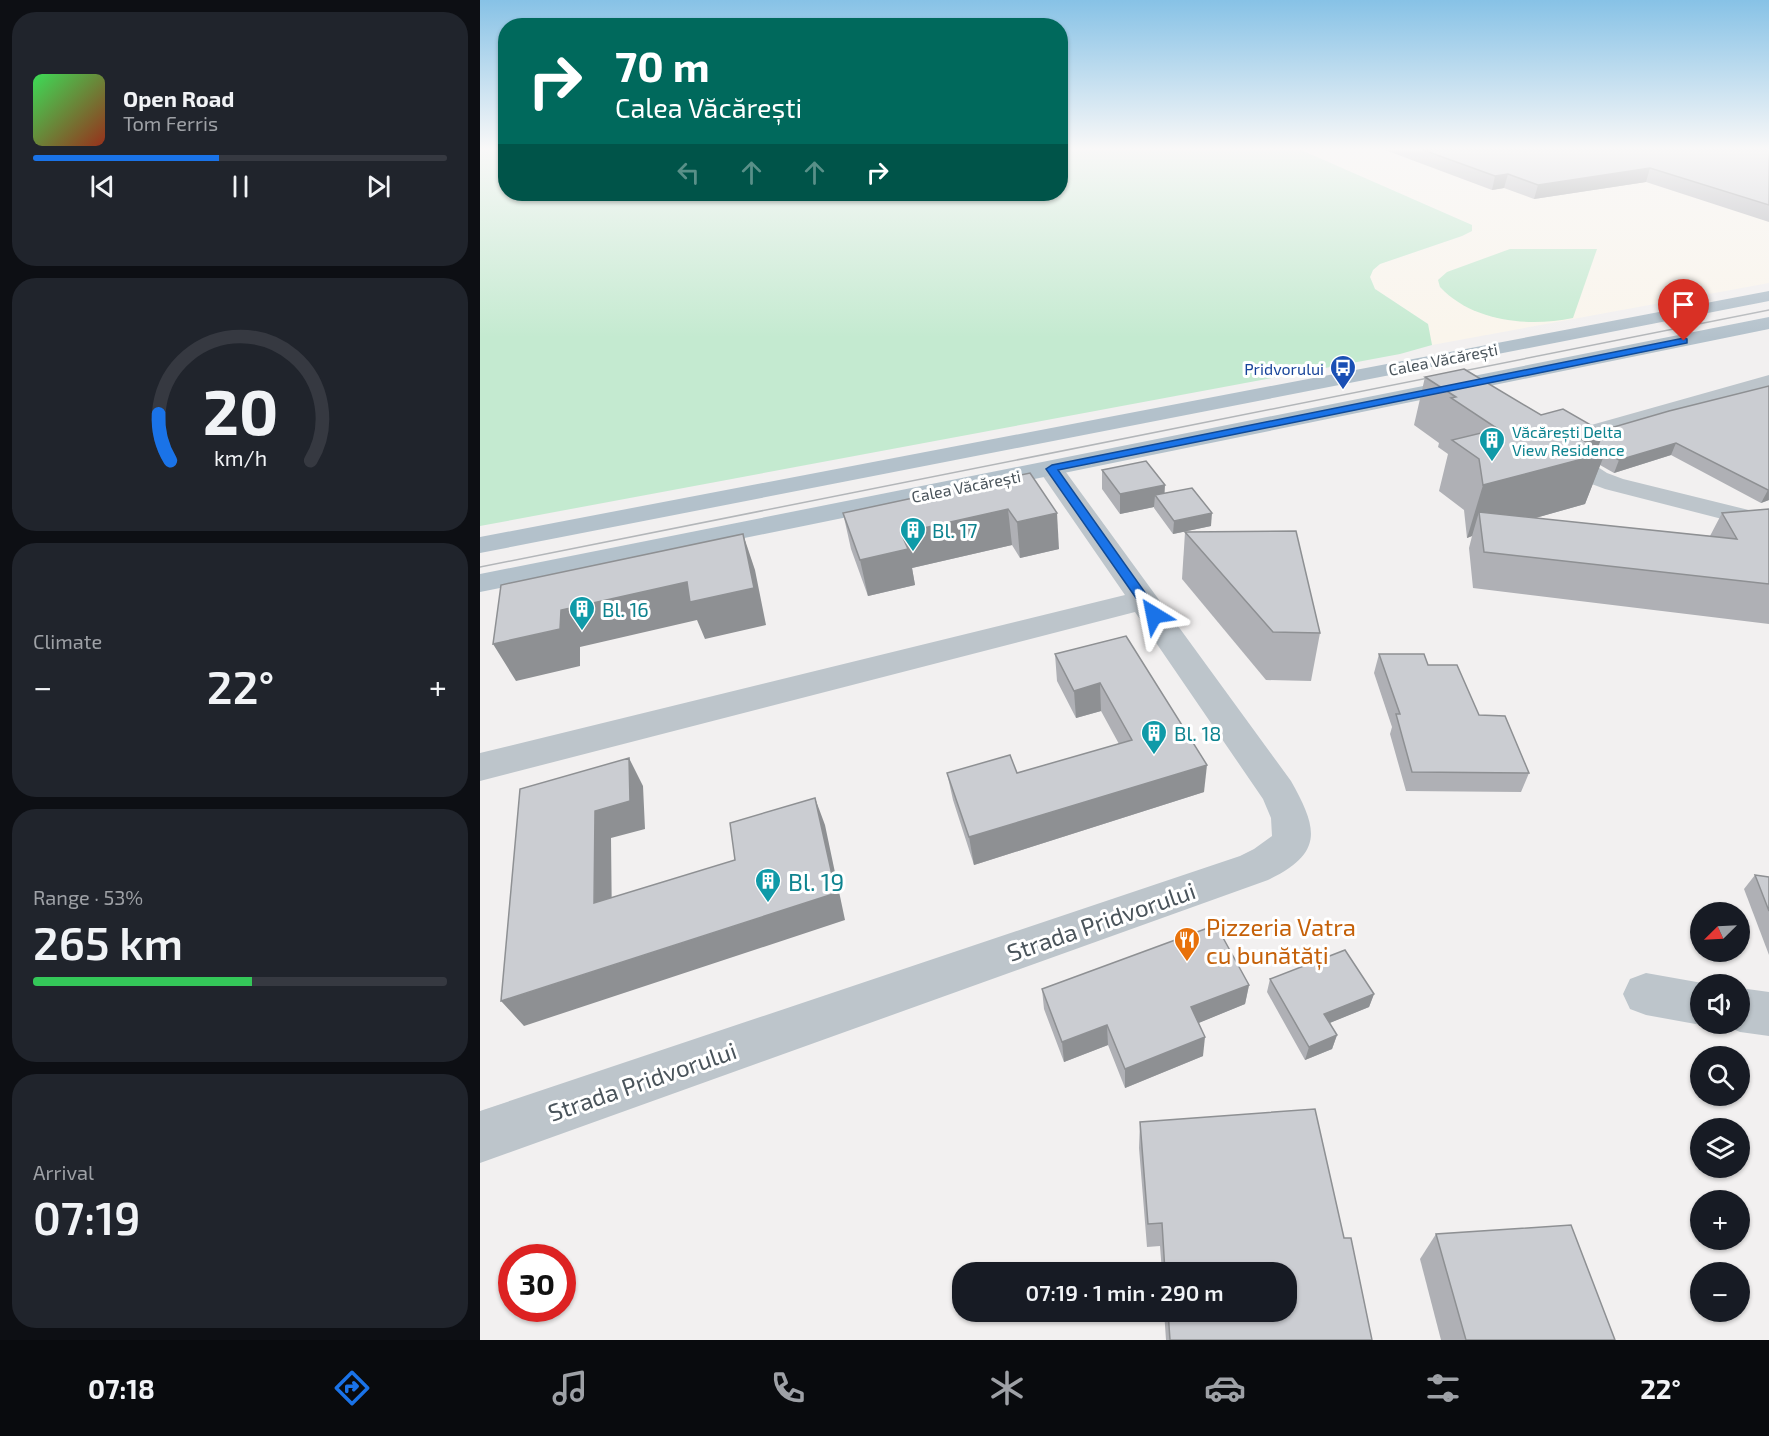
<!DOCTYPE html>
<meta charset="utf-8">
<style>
:root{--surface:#171b24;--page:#20242c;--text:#f1f3f6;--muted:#9ea1a6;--line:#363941;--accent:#1a73e8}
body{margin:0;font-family:"Exo 2",sans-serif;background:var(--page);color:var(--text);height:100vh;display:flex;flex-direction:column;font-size:22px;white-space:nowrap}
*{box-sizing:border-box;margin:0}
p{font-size:20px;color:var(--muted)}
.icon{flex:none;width:33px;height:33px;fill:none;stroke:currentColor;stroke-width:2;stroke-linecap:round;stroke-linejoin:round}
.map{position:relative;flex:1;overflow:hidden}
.drawer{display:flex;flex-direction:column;gap:12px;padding:12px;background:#0d0f14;width:480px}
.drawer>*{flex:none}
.banner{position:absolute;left:18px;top:18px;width:570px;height:183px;border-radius:24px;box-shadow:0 2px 4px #0004;background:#00695c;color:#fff;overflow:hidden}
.needle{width:39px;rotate:246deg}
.tools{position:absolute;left:1210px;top:902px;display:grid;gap:12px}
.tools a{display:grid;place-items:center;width:60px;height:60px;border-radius:50%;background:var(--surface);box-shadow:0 2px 4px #0004;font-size:30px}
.speed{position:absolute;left:18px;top:1244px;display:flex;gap:12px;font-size:30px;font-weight:700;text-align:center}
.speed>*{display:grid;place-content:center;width:78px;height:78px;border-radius:50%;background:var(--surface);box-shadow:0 2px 4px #0004;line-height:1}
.speed .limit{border:9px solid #d22;background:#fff;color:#111}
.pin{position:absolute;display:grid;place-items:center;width:51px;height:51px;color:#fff;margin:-62px -26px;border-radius:50% 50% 50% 0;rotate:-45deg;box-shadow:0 0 6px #0007}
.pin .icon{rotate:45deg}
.me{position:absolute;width:66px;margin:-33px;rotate:325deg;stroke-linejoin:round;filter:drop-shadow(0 0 4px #0008)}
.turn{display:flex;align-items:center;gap:21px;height:126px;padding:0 18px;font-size:27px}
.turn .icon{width:78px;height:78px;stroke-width:2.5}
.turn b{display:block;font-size:42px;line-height:51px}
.lanes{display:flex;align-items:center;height:57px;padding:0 18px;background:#0003;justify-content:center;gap:30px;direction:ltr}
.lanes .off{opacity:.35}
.big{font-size:45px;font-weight:600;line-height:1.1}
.drawer .widget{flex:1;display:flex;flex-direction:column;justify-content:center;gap:9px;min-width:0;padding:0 21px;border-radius:24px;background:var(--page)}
.drawer .dial{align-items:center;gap:0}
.dial svg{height:156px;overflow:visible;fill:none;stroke:var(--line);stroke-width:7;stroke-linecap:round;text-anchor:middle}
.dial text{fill:var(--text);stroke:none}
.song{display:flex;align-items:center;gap:18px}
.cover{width:72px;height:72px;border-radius:9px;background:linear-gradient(135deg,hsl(130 70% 55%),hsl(10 70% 35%))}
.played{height:6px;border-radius:3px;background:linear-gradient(90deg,var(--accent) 45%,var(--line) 45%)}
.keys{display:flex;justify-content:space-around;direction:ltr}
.heat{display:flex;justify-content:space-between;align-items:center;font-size:33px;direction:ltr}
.charge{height:9px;border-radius:4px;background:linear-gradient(90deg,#34c759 53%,var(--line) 0)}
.trip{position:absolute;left:472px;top:1262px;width:345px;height:60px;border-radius:24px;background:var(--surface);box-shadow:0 2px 4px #0004;font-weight:600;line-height:60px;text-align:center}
.menu{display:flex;height:96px;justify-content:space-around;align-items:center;background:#090b0e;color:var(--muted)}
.menu .icon{width:42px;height:42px}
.menu .selected{color:var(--accent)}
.menu b{font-size:27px;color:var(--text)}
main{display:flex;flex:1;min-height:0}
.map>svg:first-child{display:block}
.commercial{fill:#faf5ec}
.green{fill:#c4ead0}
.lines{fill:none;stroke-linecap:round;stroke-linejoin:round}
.minor{fill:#bdc5cb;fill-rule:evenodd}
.primary{fill:#b3c1cb;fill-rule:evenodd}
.tram{stroke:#b3b6b9;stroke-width:1.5}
.wall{fill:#afb0b5}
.shaded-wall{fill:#8e9093}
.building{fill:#cbcdd2;stroke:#8e9093;stroke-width:1.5}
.route{fill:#1a73e8;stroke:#114b97;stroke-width:1.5}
.labels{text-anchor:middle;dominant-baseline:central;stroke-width:6;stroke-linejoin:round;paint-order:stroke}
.far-street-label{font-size:16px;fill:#4a545b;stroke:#fff}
.far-transit-label{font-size:16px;fill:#164399;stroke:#fff;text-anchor:end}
.far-culture-label{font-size:16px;fill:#0d838f;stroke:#fff;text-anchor:start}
.culture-label{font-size:20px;fill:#0d838f;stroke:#fff;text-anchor:start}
.near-culture-label{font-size:24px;fill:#0d838f;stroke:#fff;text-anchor:start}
.near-street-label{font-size:24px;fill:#4a545b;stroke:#fff}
.near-food-label{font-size:24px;fill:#c56008;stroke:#fff;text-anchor:start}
</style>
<main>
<section class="drawer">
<div class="widget">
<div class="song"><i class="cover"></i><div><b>Open Road</b><p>Tom Ferris</p></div></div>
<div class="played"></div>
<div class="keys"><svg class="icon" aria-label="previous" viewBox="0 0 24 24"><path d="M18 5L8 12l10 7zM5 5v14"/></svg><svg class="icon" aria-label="pause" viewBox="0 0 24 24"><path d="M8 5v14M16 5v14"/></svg><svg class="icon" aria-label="next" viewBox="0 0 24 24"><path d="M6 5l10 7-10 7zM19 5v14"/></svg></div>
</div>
<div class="widget dial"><svg viewBox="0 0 100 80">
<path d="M14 69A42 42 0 1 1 86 69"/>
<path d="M14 69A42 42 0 0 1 8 45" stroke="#1a73e8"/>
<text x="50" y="56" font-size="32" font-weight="700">20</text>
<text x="50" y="72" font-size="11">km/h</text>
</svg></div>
<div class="widget"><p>Climate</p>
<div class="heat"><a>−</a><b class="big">22°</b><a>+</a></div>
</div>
<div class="widget"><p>Range · 53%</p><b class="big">265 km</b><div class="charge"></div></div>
<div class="widget"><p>Arrival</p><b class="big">07:19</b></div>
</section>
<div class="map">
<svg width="1289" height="1340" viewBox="0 0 1289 1340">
<rect width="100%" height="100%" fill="#f2f0f0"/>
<path class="commercial" d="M821 150H1289V283L952 345 948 324 895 289 890 277 893 270 900 264 982 236 992 231V225Z"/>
<g class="green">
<path d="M0 150H25L26 194H580L581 150H821L992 225V231L982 236 900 264 893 270 890 277 895 289 948 324 952 345 920 354 0 526Z"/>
<path d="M1030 249H1117L1093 318C1048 327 993 322 960 287L958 280 967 272Z"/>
</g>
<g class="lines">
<g class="minor">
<path d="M1289 375V388L1087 447 1127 473 1143 479 1289 515V531L1125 489 1109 483 1058 450 1055 445 1058 440Z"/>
<path d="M571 461 580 464 811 781C838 829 844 853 788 880L0 1163V1111L760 856 774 849 792 836 791 818 783 799 655 612 0 781V753L645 595 558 469 562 464Z"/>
<path d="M1166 973 1228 984H1221V1023H1225L1221 1025 1166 1015 1150 1009 1143 994 1150 979Z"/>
<path d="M1260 988 1289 992V1036L1260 1032 1244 1025 1242 1023H1260Z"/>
</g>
<g class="primary">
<path d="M1289 291V301L0 553V537Z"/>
<path d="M1289 317V329L0 592V574Z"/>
</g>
<path class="tram" d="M0 567 1289 310"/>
</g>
<g class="wall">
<path d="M905 150H1289V222L1166 182 1054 199 1024 188 1012 190Z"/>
<path d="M945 377 1061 415 1120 431 1289 386V500L1281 503 1191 455 1134 473 1120 465 1105 504 1055 518 1230 536 1242 513 1289 509V624L993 588 989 548 992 536 987 538 984 510 959 491 968 454 958 447 959 443 934 425Z"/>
<path d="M622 470 685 493 731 526 693 534 674 508V507L640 514 622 489Z"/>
<path d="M550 473 579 549 540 558 532 545 432 568 435 585 388 596 371 549 363 513Z"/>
<path d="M705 532 840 633 831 681 786 680 702 579Z"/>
<path d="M646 636 724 792 494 865 473 800 467 773H537L639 744 621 711 596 718 577 681 575 654Z"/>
<path d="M899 654 948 665 999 715 1049 773 1041 792 926 791 910 734 912 727 894 673Z"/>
<path d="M1275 875 1289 877V955L1264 889Z"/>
<path d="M790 979 894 994 889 1007 849 1023 857 1035 852 1049 825 1060 787 992Z"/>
<path d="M769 985 765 1004 718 1023 723 1056 645 1088 628 1045 584 1062 564 1009 562 989Z"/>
<path d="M660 1122 864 1238 892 1340H686L684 1311H807V1272H682L680 1246 667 1247 659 1148Z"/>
<path d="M956 1234 1135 1340H961L940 1259Z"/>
</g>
<g class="shaded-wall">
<path d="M1170 168 1166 182 1054 199 1058 185Z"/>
<path d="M1028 174 1024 188 1012 190 1015 176Z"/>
<path d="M1123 432 1125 453 1105 504 1002 533 999 512 992 536 987 538 1003 485 1101 439Z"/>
<path d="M1196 443 1191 455 1134 473 1139 460Z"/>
<path d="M685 485 684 504 675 495 674 507 640 514V494Z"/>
<path d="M1288 490H1289V500L1281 503Z"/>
<path d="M528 509 532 545 432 568 435 585 388 596 380 560 421 533Z"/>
<path d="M577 513 579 549 540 558 537 522Z"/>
<path d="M732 513 731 526 693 534 694 521Z"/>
<path d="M263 534 275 570 286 625 225 639 217 620 100 647V666L36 681 13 644 81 610Z"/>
<path d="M620 683 621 711 596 718 594 691Z"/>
<path d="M149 758 163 786 165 829 131 838 132 930 114 903 115 811Z"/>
<path d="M727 765 724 792 494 865 489 837Z"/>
<path d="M335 798 345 825 365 920 44 1026 21 1001 356 893Z"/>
<path d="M769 985 765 1004 709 1027 711 1007Z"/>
<path d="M894 994 889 1007 840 1027 844 1014Z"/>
<path d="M627 1025 628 1045 584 1062 582 1042Z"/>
<path d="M857 1035 852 1049 825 1060 829 1047Z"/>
<path d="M725 1037 723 1056 645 1088V1069Z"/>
</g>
<g class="building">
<path d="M943 150H1289V205L1170 168 1058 185 1028 174 1015 176Z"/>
<path d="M984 369 1061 415 1083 409 1123 432 1101 439 1125 453 1003 485 999 459 972 440 1018 429 971 398 976 397 945 377Z"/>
<path d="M1289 386V490H1288L1196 443 1139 460 1117 448 1123 432 1120 431 1189 411Z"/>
<path d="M666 461 685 485 640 494 622 470Z"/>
<path d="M550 473 577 513 537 522 528 509 421 533 428 549 380 560 363 513Z"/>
<path d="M712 488 732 513 694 521 675 495Z"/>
<path d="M1289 509V584L1004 552 999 512 1257 539 1242 513Z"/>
<path d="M816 531 840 633 793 632 705 532Z"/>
<path d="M263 534 274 588 210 602 207 582 81 610 80 629 13 644 21 585Z"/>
<path d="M646 636 727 765 489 837 467 773 530 755 537 773 652 740 620 683 594 691 575 654Z"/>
<path d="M899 654H944L948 665H977L999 715 1025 716 1049 773 932 772 916 714H920Z"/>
<path d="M149 758 150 801 115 811 114 903 255 860 250 823 335 798 356 893 21 1001 40 789Z"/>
<path d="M1275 875 1289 877V911Z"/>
<path d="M736 925 769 985 711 1007 725 1037 645 1069 627 1025 582 1042 562 989Z"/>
<path d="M865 950 894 994 844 1014 857 1035 829 1047 790 979Z"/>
<path d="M835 1109 864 1238H871L892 1340H690L688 1311H807V1272H685L682 1223 668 1224 660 1122Z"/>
<path d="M1091 1225 1135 1340H986L956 1234Z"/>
</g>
<linearGradient id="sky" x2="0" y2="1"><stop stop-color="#87c2e6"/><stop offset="0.44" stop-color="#f9f8f8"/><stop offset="1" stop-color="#f9f8f8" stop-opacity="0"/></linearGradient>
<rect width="1289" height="338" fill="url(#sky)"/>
<path class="route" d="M1204 338 1207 339V343L578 470 681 615 674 619 670 618 566 469 572 465Z"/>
<defs>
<symbol id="bus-pin" viewBox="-11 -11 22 30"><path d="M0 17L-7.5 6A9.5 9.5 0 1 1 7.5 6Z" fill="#1a4fb4" stroke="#fff"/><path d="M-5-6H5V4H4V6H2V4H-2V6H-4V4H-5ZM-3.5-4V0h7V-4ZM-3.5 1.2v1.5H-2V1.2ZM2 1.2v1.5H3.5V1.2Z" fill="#fff"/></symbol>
<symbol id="building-pin" viewBox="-11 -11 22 30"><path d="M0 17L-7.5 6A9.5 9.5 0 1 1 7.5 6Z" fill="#0f9aa8" stroke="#fff"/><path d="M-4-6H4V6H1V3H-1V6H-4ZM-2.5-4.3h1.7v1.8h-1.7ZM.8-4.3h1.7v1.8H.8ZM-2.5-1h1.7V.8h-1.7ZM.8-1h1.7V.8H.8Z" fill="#fff"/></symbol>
<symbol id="restaurant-pin" viewBox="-11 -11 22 30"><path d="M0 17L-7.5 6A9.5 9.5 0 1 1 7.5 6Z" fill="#e8710a" stroke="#fff"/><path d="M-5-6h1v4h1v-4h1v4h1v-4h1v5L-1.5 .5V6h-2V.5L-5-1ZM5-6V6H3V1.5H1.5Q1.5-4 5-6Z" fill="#fff"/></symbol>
</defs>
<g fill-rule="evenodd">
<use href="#bus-pin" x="848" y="353" width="30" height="40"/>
<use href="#building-pin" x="997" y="425" width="30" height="40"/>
<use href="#building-pin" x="418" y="515" width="30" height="40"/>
<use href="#building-pin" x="87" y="594" width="30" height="40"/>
<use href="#building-pin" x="659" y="718" width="30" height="40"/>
<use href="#building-pin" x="273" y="866" width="30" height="40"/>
<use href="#restaurant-pin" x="692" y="925" width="30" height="40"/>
</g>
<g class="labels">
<g class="far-street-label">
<text transform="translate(963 359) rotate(-11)">Calea Văcărești</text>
<text transform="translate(486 486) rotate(-11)">Calea Văcărești</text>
</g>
<g class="far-transit-label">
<text x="844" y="368">Pridvorului</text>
</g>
<g class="far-culture-label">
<text x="1032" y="431">Văcărești Delta<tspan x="1032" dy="18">View Residence</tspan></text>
</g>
<g class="culture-label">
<text x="452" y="530">Bl. 17</text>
<text x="122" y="609">Bl. 16</text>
<text x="694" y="733">Bl. 18</text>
</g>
<g class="near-culture-label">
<text x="308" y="881">Bl. 19</text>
</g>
<g class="near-street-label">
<text transform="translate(621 921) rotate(-19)">Strada Pridvorului</text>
<text transform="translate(162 1081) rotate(-19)">Strada Pridvorului</text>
</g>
<g class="near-food-label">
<text x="726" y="926">Pizzeria Vatra<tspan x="726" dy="28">cu bunătăți</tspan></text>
</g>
</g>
</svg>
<div class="tools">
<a><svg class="needle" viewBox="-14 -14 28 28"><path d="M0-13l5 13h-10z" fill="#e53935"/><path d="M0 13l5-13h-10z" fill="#9ea1a6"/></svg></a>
<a><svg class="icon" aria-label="sound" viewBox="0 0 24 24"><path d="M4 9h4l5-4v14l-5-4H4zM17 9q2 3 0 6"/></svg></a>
<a><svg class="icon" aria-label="search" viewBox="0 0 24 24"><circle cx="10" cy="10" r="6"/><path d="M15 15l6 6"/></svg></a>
<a><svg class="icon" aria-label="layers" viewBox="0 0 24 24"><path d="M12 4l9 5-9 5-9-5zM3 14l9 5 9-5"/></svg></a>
<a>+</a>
<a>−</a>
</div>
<div class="speed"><div class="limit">30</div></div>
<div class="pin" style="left:1204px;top:341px;background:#d93025"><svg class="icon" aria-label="arrive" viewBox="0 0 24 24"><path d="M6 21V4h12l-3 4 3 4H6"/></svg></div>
<svg class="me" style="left:674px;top:615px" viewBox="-20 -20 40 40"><path d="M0-17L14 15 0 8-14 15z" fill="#1a73e8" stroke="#fff" stroke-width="4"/></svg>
<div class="trip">07:19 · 1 min · 290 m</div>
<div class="banner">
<div class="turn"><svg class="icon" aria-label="right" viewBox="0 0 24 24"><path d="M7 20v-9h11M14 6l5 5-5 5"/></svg><div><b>70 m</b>Calea Văcărești</div></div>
<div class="lanes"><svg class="icon off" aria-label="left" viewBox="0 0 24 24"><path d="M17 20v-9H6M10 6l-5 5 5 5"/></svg><svg class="icon off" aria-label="ahead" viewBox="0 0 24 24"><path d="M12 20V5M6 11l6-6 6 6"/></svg><svg class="icon off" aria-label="ahead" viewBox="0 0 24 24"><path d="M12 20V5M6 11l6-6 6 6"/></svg><svg class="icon" aria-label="right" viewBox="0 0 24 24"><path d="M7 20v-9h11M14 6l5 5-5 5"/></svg></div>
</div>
</div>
</main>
<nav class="menu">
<b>07:18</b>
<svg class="icon selected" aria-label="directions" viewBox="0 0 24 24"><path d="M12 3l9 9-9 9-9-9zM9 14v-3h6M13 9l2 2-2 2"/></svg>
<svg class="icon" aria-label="music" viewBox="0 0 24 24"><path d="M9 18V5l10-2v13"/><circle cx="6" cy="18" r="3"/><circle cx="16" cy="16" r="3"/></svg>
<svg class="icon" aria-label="phone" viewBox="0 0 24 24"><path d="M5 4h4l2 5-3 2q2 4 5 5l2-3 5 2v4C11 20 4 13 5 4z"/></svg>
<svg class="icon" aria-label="climate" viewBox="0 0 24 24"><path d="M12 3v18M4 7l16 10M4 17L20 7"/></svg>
<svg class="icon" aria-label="car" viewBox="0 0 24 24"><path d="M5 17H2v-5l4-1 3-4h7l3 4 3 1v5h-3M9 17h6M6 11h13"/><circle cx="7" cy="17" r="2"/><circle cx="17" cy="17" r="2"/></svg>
<svg class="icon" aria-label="filters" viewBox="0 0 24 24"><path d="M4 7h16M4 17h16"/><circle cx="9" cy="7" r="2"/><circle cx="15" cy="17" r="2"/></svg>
<b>22°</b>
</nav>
